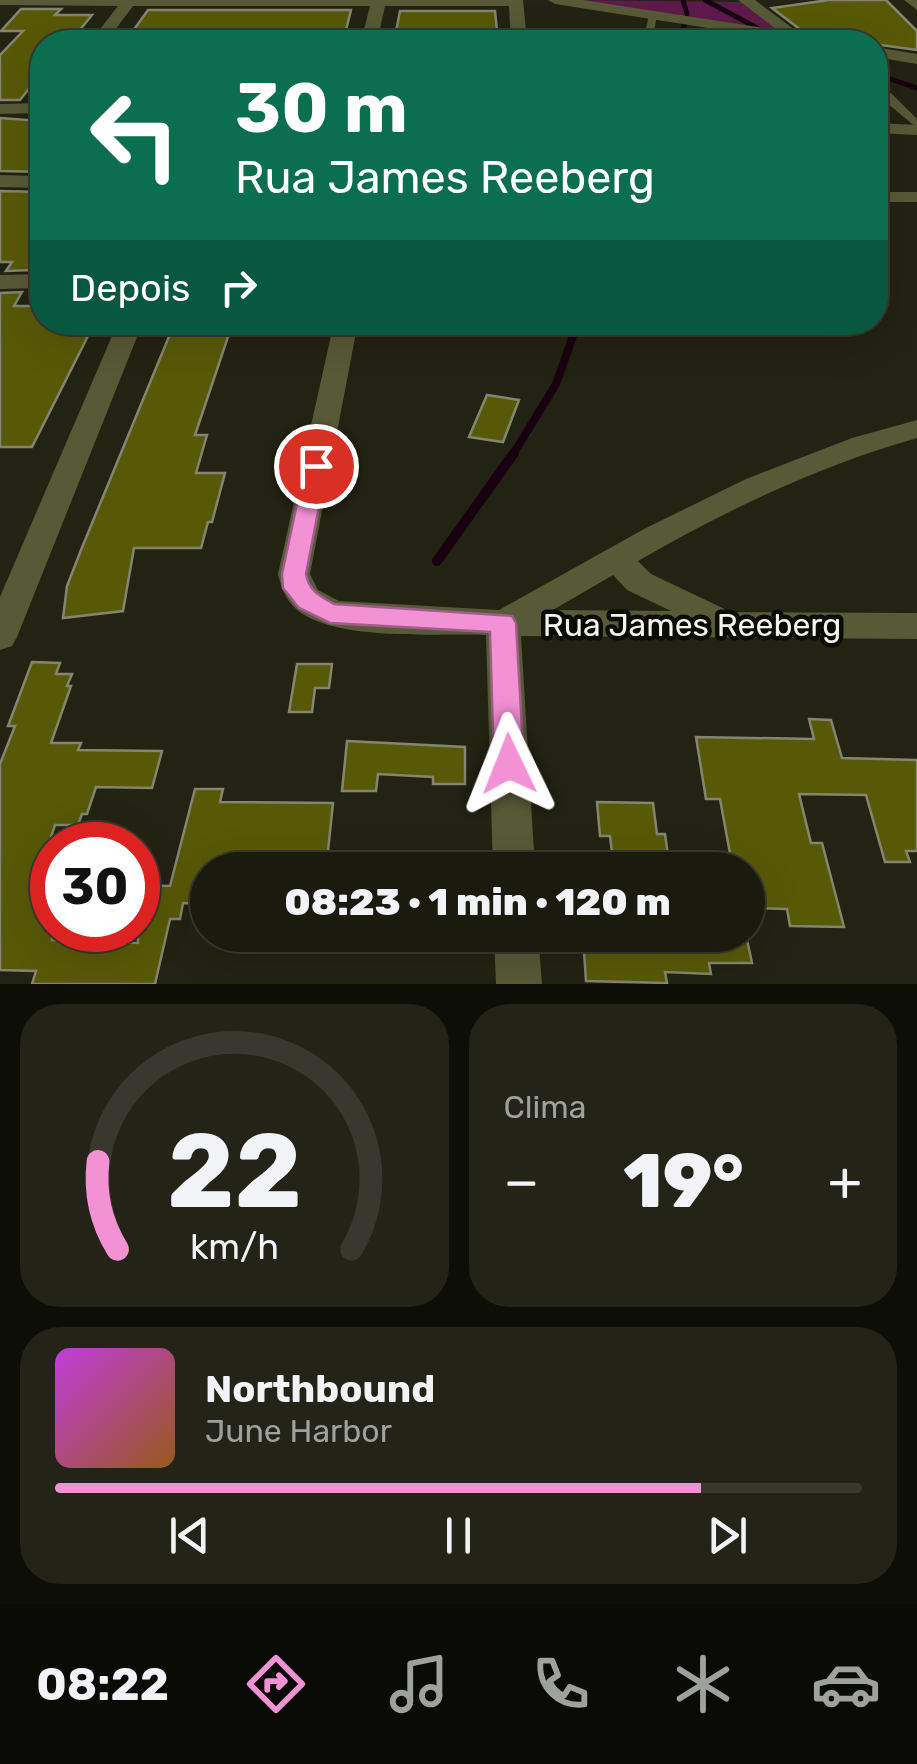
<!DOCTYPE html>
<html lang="pt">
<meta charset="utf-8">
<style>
:root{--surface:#1a1a0e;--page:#232317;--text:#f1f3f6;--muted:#9fa19e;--line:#38382e;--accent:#f391d5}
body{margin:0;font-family:Rubik,sans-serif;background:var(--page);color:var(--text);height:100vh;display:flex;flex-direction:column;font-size:38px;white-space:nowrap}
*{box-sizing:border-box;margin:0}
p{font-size:32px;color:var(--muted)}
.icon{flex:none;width:55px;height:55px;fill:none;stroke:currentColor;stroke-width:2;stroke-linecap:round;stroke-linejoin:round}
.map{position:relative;height:984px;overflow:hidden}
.panel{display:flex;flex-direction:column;gap:20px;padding:20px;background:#0e0e08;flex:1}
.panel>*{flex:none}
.guide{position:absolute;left:30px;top:30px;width:858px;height:305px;border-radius:40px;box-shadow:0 10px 40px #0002,0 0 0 2px var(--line);background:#0b6e4f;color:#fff;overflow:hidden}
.speed{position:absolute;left:30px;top:822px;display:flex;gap:20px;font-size:50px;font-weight:700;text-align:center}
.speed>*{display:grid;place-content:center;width:130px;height:130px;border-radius:50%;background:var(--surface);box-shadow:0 10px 40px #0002,0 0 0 2px var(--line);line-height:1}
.speed .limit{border:15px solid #d22;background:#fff;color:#111}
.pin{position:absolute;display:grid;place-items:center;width:85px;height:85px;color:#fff;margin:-42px;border:5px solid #fff;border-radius:50%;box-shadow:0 2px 10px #0007}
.me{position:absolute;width:110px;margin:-55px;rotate:358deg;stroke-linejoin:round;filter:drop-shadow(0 0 8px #0008)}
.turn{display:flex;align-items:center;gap:35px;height:210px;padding:0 40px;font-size:45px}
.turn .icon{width:130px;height:130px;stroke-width:2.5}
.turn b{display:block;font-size:70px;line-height:85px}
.then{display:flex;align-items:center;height:95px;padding:0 40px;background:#0003;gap:20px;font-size:38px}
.big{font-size:75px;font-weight:800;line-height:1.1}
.panel .card{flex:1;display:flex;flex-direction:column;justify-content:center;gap:15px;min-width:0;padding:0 35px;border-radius:40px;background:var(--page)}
.panel .dial{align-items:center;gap:0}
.dial svg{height:260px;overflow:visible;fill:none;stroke:var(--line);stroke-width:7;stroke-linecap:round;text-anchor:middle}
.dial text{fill:var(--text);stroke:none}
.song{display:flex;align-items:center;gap:30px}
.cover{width:120px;height:120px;border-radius:15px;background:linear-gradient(135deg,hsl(290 70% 55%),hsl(30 70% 35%))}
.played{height:10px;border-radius:5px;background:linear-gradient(90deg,var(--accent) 80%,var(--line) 80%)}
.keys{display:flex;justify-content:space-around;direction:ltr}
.heat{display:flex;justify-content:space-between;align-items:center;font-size:55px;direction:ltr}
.panel .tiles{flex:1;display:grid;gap:20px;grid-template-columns:1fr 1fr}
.card:last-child{grid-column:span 2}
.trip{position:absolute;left:190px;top:852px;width:575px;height:100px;border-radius:50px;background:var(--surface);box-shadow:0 10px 40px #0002,0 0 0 2px var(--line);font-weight:800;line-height:100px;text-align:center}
.dock{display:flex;height:160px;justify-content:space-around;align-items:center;background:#0a0a06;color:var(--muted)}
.dock .icon{width:70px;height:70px}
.dock .selected{color:var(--accent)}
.dock b{font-size:45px;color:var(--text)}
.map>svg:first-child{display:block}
.green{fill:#5d1b4c}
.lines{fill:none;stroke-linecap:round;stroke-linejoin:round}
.stream-far2{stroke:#190011;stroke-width:5}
.stream-far1{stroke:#190011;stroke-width:8}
.stream{stroke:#190011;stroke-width:10}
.building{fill:#585907;stroke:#848571;stroke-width:2.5}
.service{fill:#585936;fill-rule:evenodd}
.pedestrian{fill:#585936;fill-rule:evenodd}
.minor{fill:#585936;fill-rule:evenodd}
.route{fill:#f391d5;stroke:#9e5e8a;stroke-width:2.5}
.labels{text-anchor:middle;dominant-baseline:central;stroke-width:9;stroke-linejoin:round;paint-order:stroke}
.street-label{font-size:32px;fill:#f4f5ea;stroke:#0b0c05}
</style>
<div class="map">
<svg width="917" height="984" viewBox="0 0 917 984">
<rect width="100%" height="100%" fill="#222312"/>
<path class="green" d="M576 0 741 2 779 32Z"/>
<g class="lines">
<g class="stream-far2">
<path d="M683 0 687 14"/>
<path d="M705 0 761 30"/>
<path d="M679 42 685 23"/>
<path d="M875 74 917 88"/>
</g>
<path class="stream-far1" d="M512 456 556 384 578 322"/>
<path class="stream" d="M437 561 514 453"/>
</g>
<g class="building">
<path d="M829 0H886L917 31V50L837 39 801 30 772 8Z"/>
<path d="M21 9H61L55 15H92L70 42H42V72L20 100H0V55L23 31H1Z"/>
<path d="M148 10H351L343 42H235L239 34 158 32 151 42H125Z"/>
<path d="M400 11H495L498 41 424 38 418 42H394Z"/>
<path d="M0 118 42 121 35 132H42V172L0 171Z"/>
<path d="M0 191 42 192V237L31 255H42V259L35 270 6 271 12 262H0Z"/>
<path d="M22 292 14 306H42V322L93 326 32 447H0V293Z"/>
<path d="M175 322H233L195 435H207L196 473H225L212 522H208L201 548H134L123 611 63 618 67 586 81 550Z"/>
<path d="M487 395 519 400 503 442 469 437Z"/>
<path d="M32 662 60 663 56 674H72L67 686H71L51 743H81L78 750 162 751 152 788 96 787 87 814H82L78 825H55L39 873H52V940L138 943V885L170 886 195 789H223L220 802 333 803 326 870H208V904L183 903 180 919H170L155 984H32L36 971 0 970V764L15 726H8Z"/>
<path d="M297 664H332L329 688H315L312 712H289Z"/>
<path d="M809 719 831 720 842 758 917 760V851H906L910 862H885L866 795 799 794 811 843H822L844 927 790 926 787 909 748 908V870H733L720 799H706L696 737 814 739Z"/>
<path d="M347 741 465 747V784H433V777L378 774 376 791H342Z"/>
<path d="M597 802 653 803 657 834H665L670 870H644L642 853 612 852 610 836H600Z"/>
<path d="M681 935H746L752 963H709L711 974 665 972 667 983 586 981 583 937 681 939Z"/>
</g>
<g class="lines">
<g class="service">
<path d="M653 12 657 15 652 42H643L649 15Z"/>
<path d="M875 86 892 94 917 119V128L875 93Z"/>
</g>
<g class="pedestrian">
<path d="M875 123 917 125V135L875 133Z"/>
<rect x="875" y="192" width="42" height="10"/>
</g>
<g class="minor">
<path d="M0 0H523L527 42H511L509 6H385L377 42H361L370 6H133L106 42H90L118 6 0 5Z"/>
<path d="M548 0H583L777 30 738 0H755L799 33 832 42H797L555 4Z"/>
<path d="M904 0H917V10Z"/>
<path d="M875 47 917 54V64L875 57Z"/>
<path d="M42 103V113L0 114V104Z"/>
<path d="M0 175 42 176V188L0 187Z"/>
<path d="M42 274V288L0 289V275Z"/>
<path d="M118 322H143L17 637 12 646 0 650V597Z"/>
<path d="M334 322H358L310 574 318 590 339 601 499 610 644 529 746 479 852 438 917 420V438C818 466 727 510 638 561L651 574 731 612 917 613V639L521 636 535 870H493L486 635C436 633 343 641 301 613 288 604 281 589 278 574ZM613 575 627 590 671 611 553 610Z"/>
<path d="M494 935H538L542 984H496Z"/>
</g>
</g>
<path class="route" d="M316 459 327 466 306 574C309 591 320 596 334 604L512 616 516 623 524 764 519 773 509 777 499 773 494 764 490 632 330 623 299 608 283 588 282 574 305 466Z"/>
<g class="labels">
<g class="street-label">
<text x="692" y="625">Rua James Reeberg</text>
</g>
</g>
</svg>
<div class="speed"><div class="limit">30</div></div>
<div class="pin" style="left:316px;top:466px;background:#d93025"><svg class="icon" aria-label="arrive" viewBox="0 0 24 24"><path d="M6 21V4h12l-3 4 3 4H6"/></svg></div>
<svg class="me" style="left:509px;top:764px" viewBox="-20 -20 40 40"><path d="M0-17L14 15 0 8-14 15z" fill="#f391d5" stroke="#fff" stroke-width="4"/></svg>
<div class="trip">08:23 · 1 min · 120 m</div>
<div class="guide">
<div class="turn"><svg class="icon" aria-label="left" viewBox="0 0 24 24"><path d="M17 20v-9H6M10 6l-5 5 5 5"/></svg><div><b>30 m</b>Rua James Reeberg</div></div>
<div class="then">Depois<svg class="icon" aria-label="right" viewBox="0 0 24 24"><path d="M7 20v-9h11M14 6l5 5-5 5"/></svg></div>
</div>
</div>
<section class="panel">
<div class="tiles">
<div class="card dial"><svg viewBox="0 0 100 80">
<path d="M14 69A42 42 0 1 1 86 69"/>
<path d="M14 69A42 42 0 0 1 8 42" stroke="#f391d5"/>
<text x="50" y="56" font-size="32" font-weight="700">22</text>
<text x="50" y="72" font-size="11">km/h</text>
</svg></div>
<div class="card"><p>Clima</p>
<div class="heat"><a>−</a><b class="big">19°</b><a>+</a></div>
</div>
<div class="card">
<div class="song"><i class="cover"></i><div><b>Northbound</b><p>June Harbor</p></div></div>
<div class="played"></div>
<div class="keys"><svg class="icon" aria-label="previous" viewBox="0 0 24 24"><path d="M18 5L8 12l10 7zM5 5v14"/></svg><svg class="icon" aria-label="pause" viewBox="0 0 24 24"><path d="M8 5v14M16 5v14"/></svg><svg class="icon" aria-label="next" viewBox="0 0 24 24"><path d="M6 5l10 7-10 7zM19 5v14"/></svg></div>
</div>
</div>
</section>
<nav class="dock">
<b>08:22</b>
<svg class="icon selected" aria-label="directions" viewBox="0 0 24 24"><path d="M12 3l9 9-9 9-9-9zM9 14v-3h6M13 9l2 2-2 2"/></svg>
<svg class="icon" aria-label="music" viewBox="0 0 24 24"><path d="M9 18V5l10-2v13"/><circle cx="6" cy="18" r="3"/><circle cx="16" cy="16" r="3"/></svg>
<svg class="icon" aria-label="phone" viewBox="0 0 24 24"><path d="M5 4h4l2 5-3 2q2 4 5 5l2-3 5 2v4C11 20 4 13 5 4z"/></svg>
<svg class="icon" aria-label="climate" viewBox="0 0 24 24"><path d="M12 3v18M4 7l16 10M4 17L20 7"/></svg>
<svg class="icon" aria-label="car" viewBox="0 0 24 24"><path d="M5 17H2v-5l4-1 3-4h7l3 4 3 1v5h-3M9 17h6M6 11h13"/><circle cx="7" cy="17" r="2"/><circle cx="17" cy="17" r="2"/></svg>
</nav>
